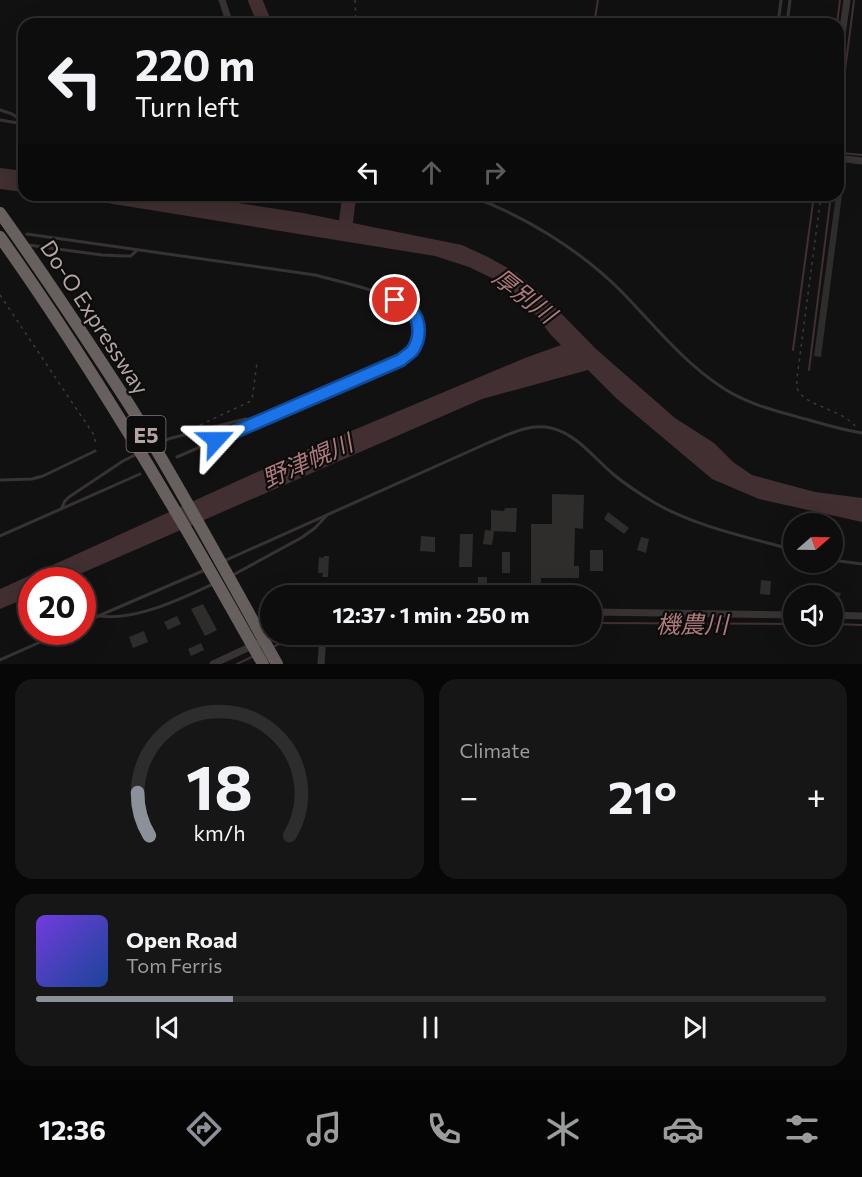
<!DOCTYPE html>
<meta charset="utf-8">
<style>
:root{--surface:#0e0d0d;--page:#171616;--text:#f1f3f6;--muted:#9b9c9d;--line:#2e2d2e;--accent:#8c9099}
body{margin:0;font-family:Commissioner,"Noto Sans JP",sans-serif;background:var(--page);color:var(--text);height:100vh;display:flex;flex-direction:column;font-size:22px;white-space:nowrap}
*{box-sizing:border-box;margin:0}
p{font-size:20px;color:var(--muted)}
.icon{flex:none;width:33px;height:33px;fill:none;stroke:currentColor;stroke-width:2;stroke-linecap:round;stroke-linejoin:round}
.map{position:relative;height:664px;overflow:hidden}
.drawer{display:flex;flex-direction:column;gap:15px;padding:15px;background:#080707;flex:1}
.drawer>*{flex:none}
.hud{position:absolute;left:18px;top:18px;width:826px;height:183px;border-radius:18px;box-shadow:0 6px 24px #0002,0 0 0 2px var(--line);background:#0e0d0d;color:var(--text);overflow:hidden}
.needle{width:39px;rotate:70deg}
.controls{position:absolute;left:783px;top:513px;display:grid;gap:12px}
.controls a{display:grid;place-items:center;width:60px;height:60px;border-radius:50%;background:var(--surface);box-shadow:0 6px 24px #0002,0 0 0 2px var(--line);font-size:30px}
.speed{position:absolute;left:18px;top:567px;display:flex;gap:12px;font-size:30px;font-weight:700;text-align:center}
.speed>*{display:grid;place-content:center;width:78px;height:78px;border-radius:50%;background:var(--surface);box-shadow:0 6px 24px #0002,0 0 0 2px var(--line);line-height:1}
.speed .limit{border:9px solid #d22;background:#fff;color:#111}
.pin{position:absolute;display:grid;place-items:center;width:51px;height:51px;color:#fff;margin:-26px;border:3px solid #fff;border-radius:50%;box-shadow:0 2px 6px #0007}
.me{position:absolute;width:66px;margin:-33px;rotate:66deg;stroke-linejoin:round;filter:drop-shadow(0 0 4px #0008)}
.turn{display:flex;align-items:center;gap:21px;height:126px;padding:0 18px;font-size:27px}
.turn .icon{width:78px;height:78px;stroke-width:2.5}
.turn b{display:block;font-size:42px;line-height:51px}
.lanes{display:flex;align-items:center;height:57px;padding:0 18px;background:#0003;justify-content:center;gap:30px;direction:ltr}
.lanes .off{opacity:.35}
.big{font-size:45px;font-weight:700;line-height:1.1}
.drawer .tile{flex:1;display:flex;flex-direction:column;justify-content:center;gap:9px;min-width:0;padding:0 21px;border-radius:18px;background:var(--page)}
.drawer .dial{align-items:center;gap:0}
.dial svg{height:156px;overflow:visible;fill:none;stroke:var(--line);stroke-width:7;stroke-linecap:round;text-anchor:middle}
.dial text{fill:var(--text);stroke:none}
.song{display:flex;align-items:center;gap:18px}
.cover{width:72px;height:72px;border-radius:9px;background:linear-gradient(135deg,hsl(260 70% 55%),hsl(220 70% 35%))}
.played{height:6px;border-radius:3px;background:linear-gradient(90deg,var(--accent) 25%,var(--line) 25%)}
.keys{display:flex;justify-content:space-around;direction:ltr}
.heat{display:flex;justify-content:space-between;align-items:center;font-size:33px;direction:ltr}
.drawer .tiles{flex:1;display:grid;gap:15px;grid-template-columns:1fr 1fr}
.tile:last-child{grid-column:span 2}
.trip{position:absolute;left:260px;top:585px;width:342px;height:60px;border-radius:30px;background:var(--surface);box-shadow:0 6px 24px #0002,0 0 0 2px var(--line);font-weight:700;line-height:60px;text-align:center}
.tab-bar{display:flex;height:96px;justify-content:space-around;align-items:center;background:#060505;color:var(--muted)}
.tab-bar .icon{width:42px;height:42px}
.tab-bar .active{color:var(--accent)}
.tab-bar b{font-size:27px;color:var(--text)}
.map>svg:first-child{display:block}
.water{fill:#412f31}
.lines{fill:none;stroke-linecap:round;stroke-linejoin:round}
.stream{stroke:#412f31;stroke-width:2}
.river{stroke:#412f31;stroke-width:14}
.building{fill:#2e2d2c}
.path{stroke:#3e3938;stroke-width:1.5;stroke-dasharray:3 4.5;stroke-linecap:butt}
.service{stroke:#373332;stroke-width:3}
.minor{stroke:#373332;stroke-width:7}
.motorway-bridge{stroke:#68605e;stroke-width:12}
.route-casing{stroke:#114b97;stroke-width:15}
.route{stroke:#1a73e8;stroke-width:10}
.labels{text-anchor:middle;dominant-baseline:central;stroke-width:4.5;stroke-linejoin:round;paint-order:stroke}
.shield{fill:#0d0c0c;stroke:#817775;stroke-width:1.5}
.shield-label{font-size:21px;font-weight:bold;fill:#b3a5a2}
.street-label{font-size:22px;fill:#b3a5a2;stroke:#0d0c0c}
.water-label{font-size:24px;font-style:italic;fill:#ae797c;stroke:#0d0c0c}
</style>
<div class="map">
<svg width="862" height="664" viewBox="0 0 862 664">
<rect width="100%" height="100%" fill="#121111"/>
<g class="water">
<path d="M0 168 24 171V192L0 189Z"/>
<path d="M46 195H187L303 213 462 245 488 257 517 273 553 305 596 349 675 418 714 443 733 462 752 475 815 492 862 498V522L759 499 712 479 617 399 588 370 482 399 66 580H32L31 596 0 609V589L299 453 525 358 561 345 551 335 525 301 500 282 469 267 435 256 101 202Z"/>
</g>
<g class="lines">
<g class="stream">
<path d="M594 24 598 0"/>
<path d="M837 24 840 0"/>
<path d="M838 124 854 1"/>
<path d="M838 150 842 153 862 155"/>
<path d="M793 350 814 195"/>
<path d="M809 370 831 195"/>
<path d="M591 623 794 624"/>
<path d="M832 624 862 625"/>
<path d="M273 647 299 634"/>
<path d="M237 664 254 656"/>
</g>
<g class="river">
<path d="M255 0 265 24"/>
<path d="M345 230 349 197"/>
</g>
</g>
<g class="building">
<path d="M836 195H842L821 357 814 356Z"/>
<path d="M552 494 584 495 583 529 575 528 574 566H579V578H541V585H531V524H552Z"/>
<path d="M505 508H517L516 532 491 531V510L504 511Z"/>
<path d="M608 512 629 528 624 534 604 519Z"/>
<path d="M485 530 494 531 492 545 483 544Z"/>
<path d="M460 534H473L472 567H459Z"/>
<path d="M421 536 435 537V552L420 551Z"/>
<path d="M641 537 649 539 646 553 637 550Z"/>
<rect x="590" y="550" width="13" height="21"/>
<rect x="502" y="552" width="8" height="21"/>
<path d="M324 556H329L328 577H322L323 573H318L319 557 323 558Z"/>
<path d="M478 577H487V596H467V588H478Z"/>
<path d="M761 580 771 581 770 595 760 594Z"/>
<path d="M285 584H297V591H294V596H285Z"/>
<path d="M815 587 841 593 840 596H813Z"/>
<path d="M203 604 217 630 205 636 191 609Z"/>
<path d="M177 616 181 624 168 630 164 622Z"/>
<path d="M144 631 148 642 133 648 129 637Z"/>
<path d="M201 643 204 650 191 656 188 649Z"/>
</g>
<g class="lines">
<g class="path">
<path d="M355 0 356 24"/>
<path d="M821 195 797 378C797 383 796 388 799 392 808 406 842 410 855 426"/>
<path d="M0 295 94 435 96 445"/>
<path d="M200 425 249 402 252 399 257 363"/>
</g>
<g class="service">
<path d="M778 24 781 0"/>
<path d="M787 24 790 0"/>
<path d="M0 110 12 114 24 122"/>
<path d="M0 120 24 124"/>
<path d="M467 195C522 214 580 250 621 291 654 325 683 362 723 388 749 405 780 412 809 420 826 425 844 430 862 433"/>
<path d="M27 234 315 275C337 281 396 294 411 309 416 314 419 323 419 330 419 344 411 352 401 360L177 457"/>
<path d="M28 245 102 255 125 256H131L137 250"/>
<path d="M157 445 168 439 241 420 246 419 256 423"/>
<path d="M0 480 32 479 43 476 95 451"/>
<path d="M61 509 65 501 69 497 123 461 137 454"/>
<path d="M0 536 140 474"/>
<path d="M832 560 862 564"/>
<path d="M224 561 490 442C510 434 529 423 551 428 577 434 594 458 613 474 626 485 640 494 655 503 697 527 747 537 794 550"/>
<path d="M233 575 301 538 315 528 327 515"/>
<path d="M100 616C135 621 181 599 213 584"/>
<path d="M82 623 205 570"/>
<path d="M0 660 63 632"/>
</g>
<g class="minor">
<path d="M222 0 229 21V24"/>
<path d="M838 63 847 0"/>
<path d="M838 158 862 161"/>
<path d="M591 612 794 615"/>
<path d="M832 615 862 616"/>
<path d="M213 664 278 634"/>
<path d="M321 664 323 634"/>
</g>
<g class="motorway-bridge">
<path d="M0 213C45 276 88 341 130 406 182 490 229 578 277 664"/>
<path d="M0 237C61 323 117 412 170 502 202 555 232 610 263 664"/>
</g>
</g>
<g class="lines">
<defs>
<path id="route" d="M216 440 401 360C404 357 409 354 412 351 421 339 421 321 411 310 407 305 401 302 395 300"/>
</defs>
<use href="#route" class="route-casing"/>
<use href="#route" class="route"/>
</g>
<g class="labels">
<rect class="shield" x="126.5" y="416" width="39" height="36" rx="4.5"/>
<g class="shield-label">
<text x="146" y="434">E5</text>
</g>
<g class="street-label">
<text transform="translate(95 317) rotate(57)">Do-O Expressway</text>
</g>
<g class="water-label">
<text transform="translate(525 295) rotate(38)">厚別川</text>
<text transform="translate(307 460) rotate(-24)">野津幌川</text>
<text x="692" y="623">機農川</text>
</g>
</g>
</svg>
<div class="controls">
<a><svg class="needle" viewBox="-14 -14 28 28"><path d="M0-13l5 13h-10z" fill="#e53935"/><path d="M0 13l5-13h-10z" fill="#9b9c9d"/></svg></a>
<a><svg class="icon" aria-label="sound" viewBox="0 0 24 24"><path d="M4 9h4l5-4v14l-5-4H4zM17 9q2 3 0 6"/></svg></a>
</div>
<div class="speed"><div class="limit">20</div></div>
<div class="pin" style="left:395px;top:300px;background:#d93025"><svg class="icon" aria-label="arrive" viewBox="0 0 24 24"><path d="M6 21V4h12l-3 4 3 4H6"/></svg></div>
<svg class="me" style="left:216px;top:440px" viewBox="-20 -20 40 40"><path d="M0-17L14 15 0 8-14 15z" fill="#1a73e8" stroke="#fff" stroke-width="4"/></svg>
<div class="trip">12:37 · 1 min · 250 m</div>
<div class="hud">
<div class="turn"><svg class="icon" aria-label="left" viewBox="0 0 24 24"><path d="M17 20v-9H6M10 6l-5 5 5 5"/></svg><div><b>220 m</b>Turn left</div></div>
<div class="lanes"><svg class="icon" aria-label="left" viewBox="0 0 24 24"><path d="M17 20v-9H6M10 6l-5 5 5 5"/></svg><svg class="icon off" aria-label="ahead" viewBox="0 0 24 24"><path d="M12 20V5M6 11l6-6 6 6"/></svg><svg class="icon off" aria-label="right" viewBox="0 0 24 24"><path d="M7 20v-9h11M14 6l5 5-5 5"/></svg></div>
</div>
</div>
<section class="drawer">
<div class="tiles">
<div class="tile dial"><svg viewBox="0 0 100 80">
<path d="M14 69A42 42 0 1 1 86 69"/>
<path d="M14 69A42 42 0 0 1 8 47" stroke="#8c9099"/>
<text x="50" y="56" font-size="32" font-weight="700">18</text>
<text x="50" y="72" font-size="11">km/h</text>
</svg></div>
<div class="tile"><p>Climate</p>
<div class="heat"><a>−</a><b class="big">21°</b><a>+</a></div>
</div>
<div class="tile">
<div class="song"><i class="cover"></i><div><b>Open Road</b><p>Tom Ferris</p></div></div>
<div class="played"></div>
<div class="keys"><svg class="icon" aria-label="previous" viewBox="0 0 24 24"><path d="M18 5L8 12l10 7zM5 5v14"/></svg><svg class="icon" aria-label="pause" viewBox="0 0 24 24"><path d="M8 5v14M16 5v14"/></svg><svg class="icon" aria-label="next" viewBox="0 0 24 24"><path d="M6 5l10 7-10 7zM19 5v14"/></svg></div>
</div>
</div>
</section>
<nav class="tab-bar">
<b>12:36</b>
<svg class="icon active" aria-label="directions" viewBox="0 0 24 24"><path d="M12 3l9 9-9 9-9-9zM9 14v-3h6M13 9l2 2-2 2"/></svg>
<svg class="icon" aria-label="music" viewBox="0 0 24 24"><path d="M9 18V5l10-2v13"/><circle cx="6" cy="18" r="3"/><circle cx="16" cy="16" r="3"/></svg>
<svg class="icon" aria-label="phone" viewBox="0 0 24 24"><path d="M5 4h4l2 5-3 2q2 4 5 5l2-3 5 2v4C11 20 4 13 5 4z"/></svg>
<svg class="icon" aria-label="climate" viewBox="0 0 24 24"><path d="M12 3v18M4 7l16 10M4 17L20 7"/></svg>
<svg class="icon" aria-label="car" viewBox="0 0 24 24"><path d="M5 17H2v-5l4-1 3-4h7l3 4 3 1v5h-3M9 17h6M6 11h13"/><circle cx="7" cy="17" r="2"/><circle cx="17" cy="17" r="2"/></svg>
<svg class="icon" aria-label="filters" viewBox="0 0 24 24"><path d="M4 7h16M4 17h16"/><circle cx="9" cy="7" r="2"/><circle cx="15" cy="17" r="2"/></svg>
</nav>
